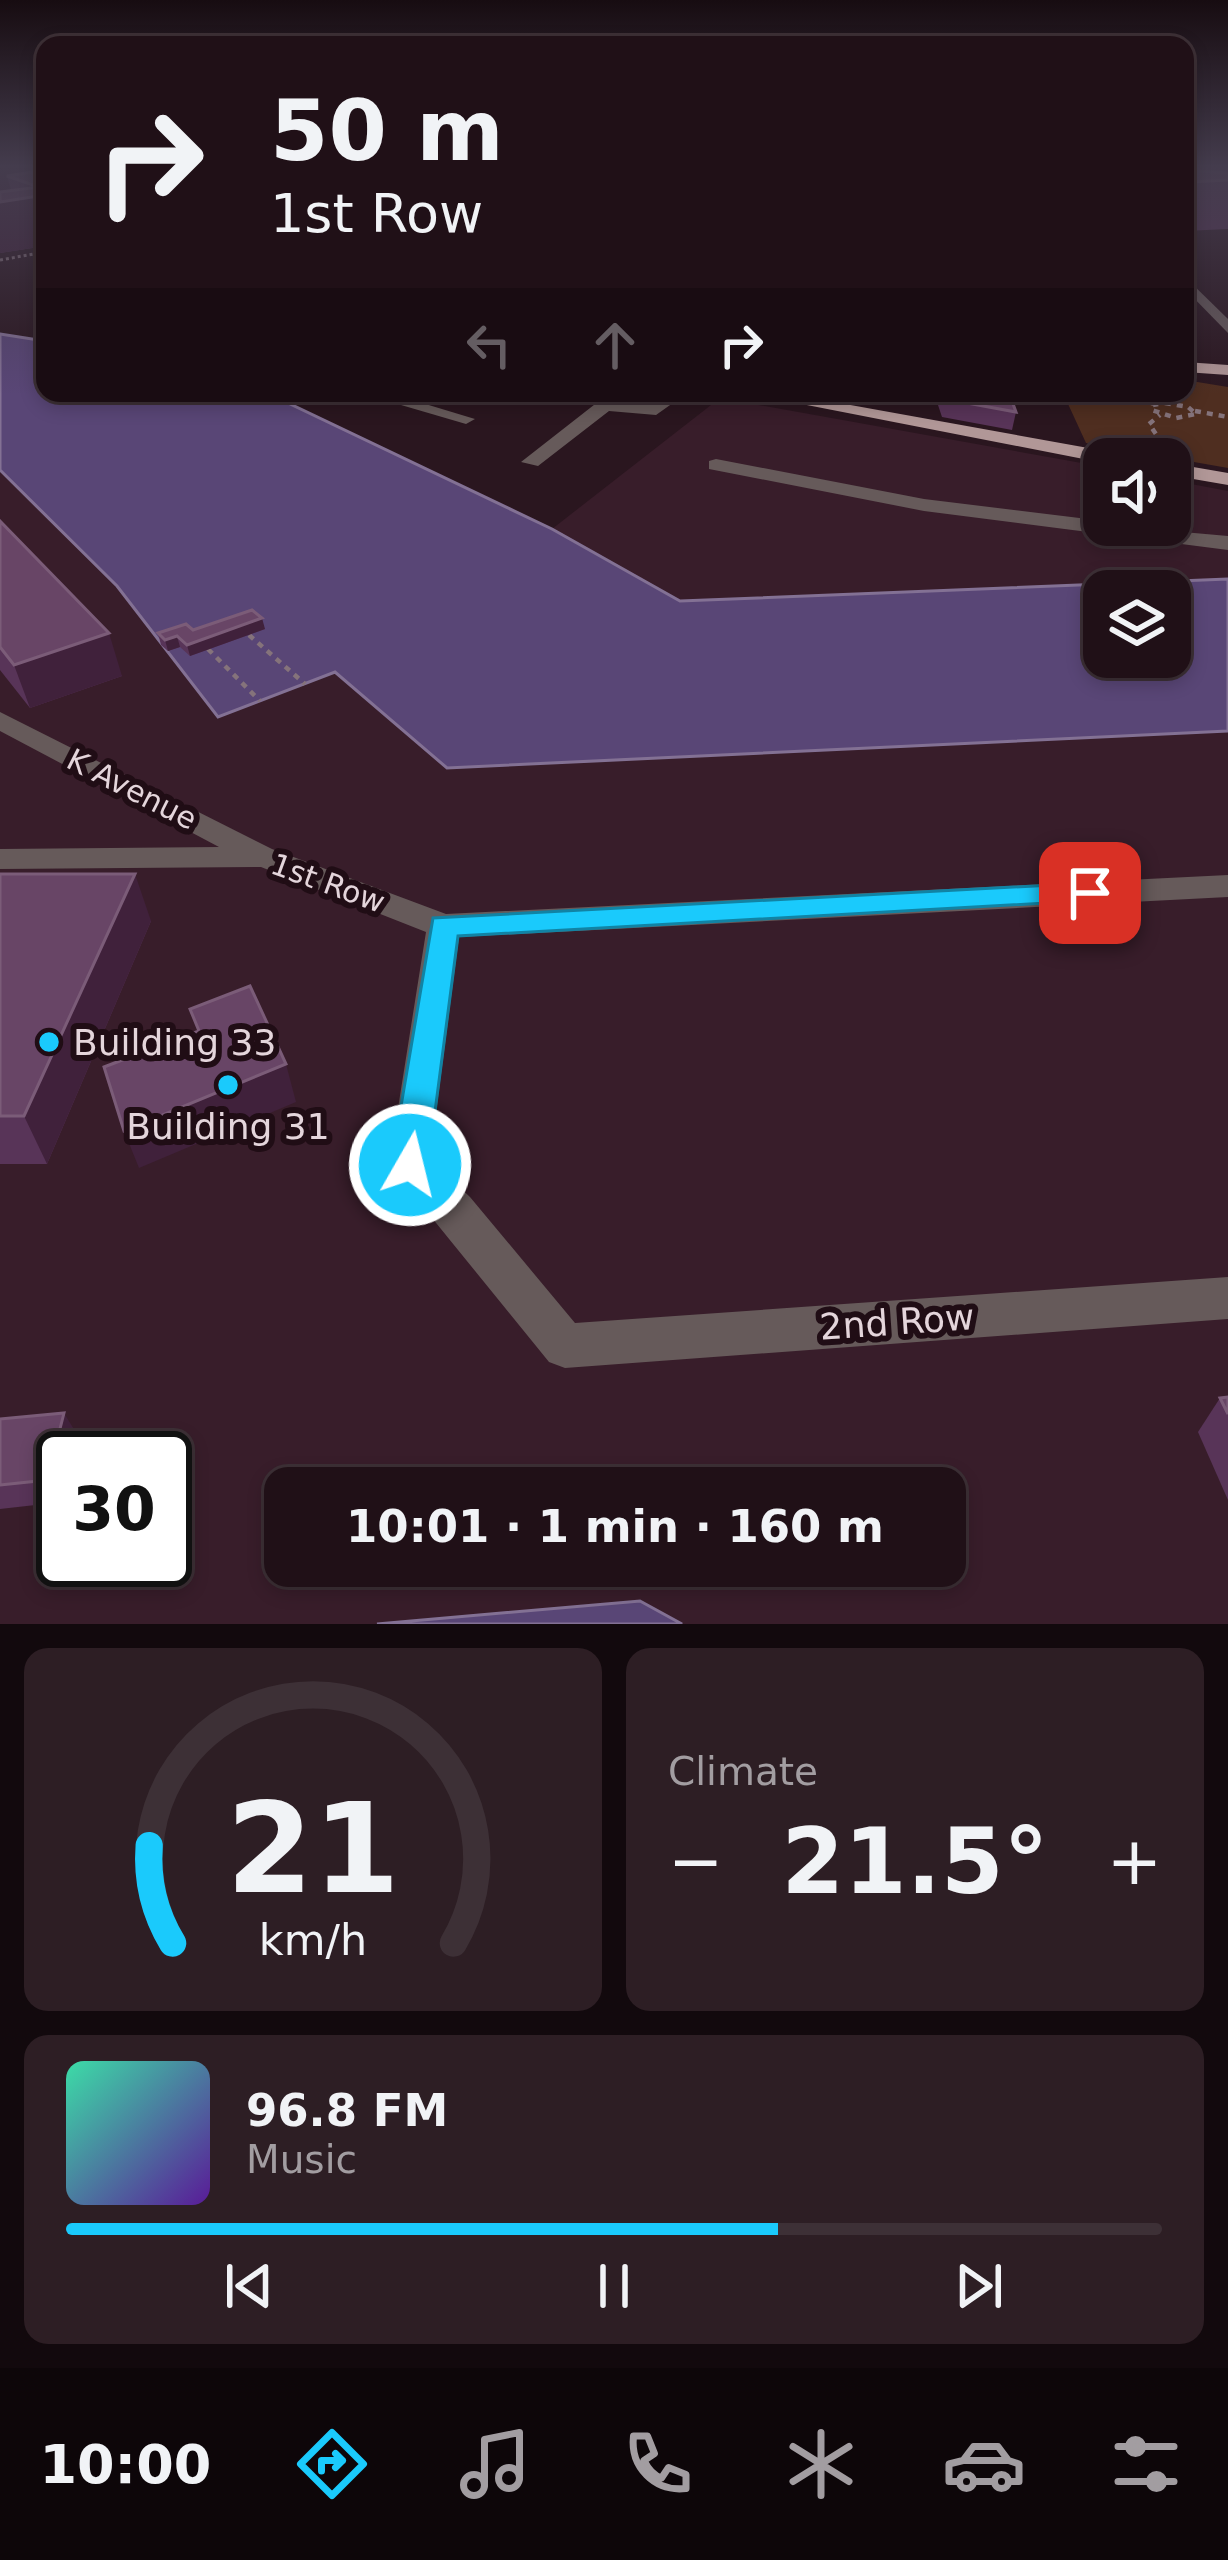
<!DOCTYPE html>
<meta charset="utf-8">
<style>
:root{--surface:#201017;--page:#2d1e24;--text:#f1f3f6;--muted:#a29da1;--line:#3d3036;--accent:#1acafc}
body{margin:0;font-family:"DejaVu Sans",sans-serif;background:var(--page);color:var(--text);height:100vh;display:flex;flex-direction:column;font-size:45px;white-space:nowrap}
*{box-sizing:border-box;margin:0}
p{font-size:39px;color:var(--muted)}
.icon{flex:none;width:66px;height:66px;fill:none;stroke:currentColor;stroke-width:2;stroke-linecap:round;stroke-linejoin:round}
.map{position:relative;height:1624px;overflow:hidden}
.panel{display:flex;flex-direction:column;gap:24px;padding:24px;background:#12090d;flex:1}
.panel>*{flex:none}
.hud{position:absolute;left:36px;top:36px;width:1158px;height:366px;border-radius:24px;box-shadow:0 6px 18px #0003,0 0 0 3px var(--line);background:#201017;color:var(--text);overflow:hidden}
.controls{position:absolute;left:1083px;top:438px;display:grid;gap:24px}
.controls a{display:grid;place-items:center;width:108px;height:108px;border-radius:24px;background:var(--surface);box-shadow:0 6px 18px #0003,0 0 0 3px var(--line);font-size:60px}
.speed{position:absolute;left:36px;top:1431px;display:flex;gap:24px;font-size:60px;font-weight:700;text-align:center}
.speed>*{display:grid;place-content:center;width:156px;height:156px;border-radius:50%;background:var(--surface);box-shadow:0 6px 18px #0003,0 0 0 3px var(--line);line-height:1}
.speed .limit{border:6px solid #111;border-radius:18px;background:#fff;color:#111}
.pin{position:absolute;display:grid;place-items:center;width:102px;height:102px;color:#fff;margin:-51px;border-radius:24px;box-shadow:0 6px 18px #0006}
.me{position:absolute;width:132px;margin:-66px;rotate:8deg;stroke-linejoin:round;filter:drop-shadow(0 0 9px #0008)}
.turn{display:flex;align-items:center;gap:42px;height:252px;padding:0 36px;font-size:54px}
.turn .icon{width:156px;height:156px;stroke-width:2.5}
.turn b{display:block;font-size:84px;line-height:102px}
.lanes{display:flex;align-items:center;height:114px;padding:0 36px;background:#0003;justify-content:center;gap:60px;direction:ltr}
.lanes .off{opacity:.35}
.big{font-size:90px;font-weight:700;line-height:1.1}
.panel .tile{flex:1;display:flex;flex-direction:column;justify-content:center;gap:18px;min-width:0;padding:0 42px;border-radius:24px;background:var(--page)}
.panel .dial{align-items:center;gap:0}
.dial svg{height:312px;overflow:visible;fill:none;stroke:var(--line);stroke-width:7;stroke-linecap:round;text-anchor:middle}
.dial text{fill:var(--text);stroke:none}
.song{display:flex;align-items:center;gap:36px}
.cover{width:144px;height:144px;border-radius:18px;background:linear-gradient(135deg,hsl(160 70% 55%),hsl(270 70% 35%))}
.played{height:12px;border-radius:6px;background:linear-gradient(90deg,var(--accent) 65%,var(--line) 65%)}
.keys{display:flex;justify-content:space-around;direction:ltr}
.heat{display:flex;justify-content:space-between;align-items:center;font-size:66px;direction:ltr}
.panel .tiles{flex:1;display:grid;gap:24px;grid-template-columns:1fr 1fr}
.tile:last-child{grid-column:span 2}
.trip{position:absolute;left:264px;top:1467px;width:702px;height:120px;border-radius:24px;background:var(--surface);box-shadow:0 6px 18px #0003,0 0 0 3px var(--line);font-weight:700;line-height:120px;text-align:center}
.dock{display:flex;height:192px;justify-content:space-around;align-items:center;background:#0d0609;color:var(--muted)}
.dock .icon{width:84px;height:84px}
.dock .on{color:var(--accent)}
.dock b{font-size:54px;color:var(--text)}
.map>svg:first-child{display:block}
.built{fill:#381d2a;fill-rule:evenodd}
.green{fill:#4f2e20}
.water{fill:#594676;stroke:#837194;stroke-width:3;fill-rule:evenodd}
.lines{fill:none;stroke-linecap:round;stroke-linejoin:round}
.path-far1{stroke:#85737b;stroke-width:3;stroke-dasharray:3 3;stroke-linecap:butt}
.path{stroke:#85737b;stroke-width:4.5;stroke-dasharray:6 6;stroke-linecap:butt}
.minor{fill:#665a5a;fill-rule:evenodd}
.major{fill:#b19797;fill-rule:evenodd}
.wall{fill:#583458}
.shaded-wall{fill:#40213b}
.building{fill:#684566;stroke:#7b5c78;stroke-width:3}
.route{fill:#1acafc;stroke:#1183a4;stroke-width:3}
.poi-dot{fill:#1acafc;stroke:#200d15;stroke-width:4.5}
.labels{text-anchor:middle;dominant-baseline:central;stroke-width:12;stroke-linejoin:round;paint-order:stroke}
.street-label{font-size:30px;fill:#e4d5db;stroke:#200d15}
.near-poi-label{font-size:36px;fill:#e4d5db;stroke:#200d15;text-anchor:start}
.near-street-label{font-size:36px;fill:#e4d5db;stroke:#200d15}
</style>
<div class="map">
<svg width="1228" height="1624" viewBox="0 0 1228 1624">
<rect width="100%" height="100%" fill="#2a161f"/>
<g class="built">
<path d="M720 398 1104 467V525H1170V480L1228 491V579L680 601 552 529Z"/>
<path d="M0 470 117 586 218 717 335 672 447 768 1228 731V1624H682L639 1601 377 1624H0ZM63 1458H165V1560H63ZM285 1488H945V1566H285Z"/>
</g>
<path class="green" d="M1185 380 1228 387V468L1086 443 1063 393H1185Z"/>
<g class="water">
<path d="M0 334 45 341V393H267L552 529 680 601 1228 579V731L447 768 335 672 218 717 117 586 0 470ZM1104 591H1170V657H1104Z"/>
<path d="M640 1601 682 1624H377Z"/>
</g>
<g class="lines">
<path class="path-far1" d="M0 260 45 252"/>
<g class="path">
<path d="M1165 403 1188 407 1196 414 1176 418 1152 410 1153 405Z"/>
<path d="M1195 411 1228 417"/>
<path d="M1126 439 1158 437 1149 424 1160 415"/>
<path d="M249 635 305 684"/>
<path d="M208 649 260 701"/>
</g>
<g class="minor">
<path d="M1185 277 1228 319V333L1185 289Z"/>
<path d="M360 393H389L475 419 466 424Z"/>
<path d="M667 393H687L656 415 609 411 538 466 521 462 599 401 652 404Z"/>
<path d="M716 459 924 499 1104 521V525L1228 536V550L924 511 709 469V461Z"/>
<path d="M0 712 272 849 446 914 1228 875V897L459 937 430 1159 470 1197 575 1323 1228 1277V1319L565 1368 549 1362 389 1165 426 932 261 867 0 869V849L219 847 0 731Z"/>
</g>
<g class="major">
<path d="M1185 362 1228 365V375L1185 372Z"/>
<path d="M746 393H784L1116 453 1126 459 1104 463Z"/>
<path d="M1170 463 1228 473V485L1170 475Z"/>
</g>
</g>
<g class="wall">
<path d="M0 167H45V246L0 253Z"/>
<path d="M1185 167H1190L1189 170H1193V167H1228V229L1185 231Z"/>
<path d="M1185 288 1190 294 1185 313Z"/>
<path d="M809 393H878L877 401 872 405Z"/>
<path d="M934 393H1009L1016 412 1012 430 942 417Z"/>
<path d="M0 521 122 676 30 708 0 670Z"/>
<path d="M265 629 190 656 180 647 168 651 161 645 158 633 193 630Z"/>
<path d="M0 874 151 921 47 1164H0Z"/>
<path d="M1228 1397V1500L1198 1432 1220 1398Z"/>
<path d="M0 1419 78 1436 63 1458 62 1502 0 1509Z"/>
</g>
<g class="shaded-wall">
<path d="M0 167H30L35 185 7 176 14 200 45 195V246L0 253Z"/>
<path d="M874 393H878L877 401 872 405Z"/>
<path d="M262 618 265 629 190 656 187 645Z"/>
<path d="M109 633 122 676 30 708 14 665Z"/>
<path d="M177 636 180 647 168 651 165 640Z"/>
<path d="M135 874 151 921 47 1164 24 1116Z"/>
<path d="M286 1064 296 1102 139 1168 124 1131Z"/>
<path d="M64 1413 78 1436 73 1458H63L62 1502 47 1480Z"/>
</g>
<g class="building">
<path d="M45 170V195L0 202V192L39 187 7 176Z"/>
<path d="M1185 170 1228 173V180L1191 182 1185 177Z"/>
<path d="M943 393H1009L1016 412 945 399Z"/>
<path d="M0 521 109 633 14 665 0 647Z"/>
<path d="M252 610 262 618 187 645 177 636 165 640 158 633 186 624 193 630Z"/>
<path d="M0 874H135L24 1116H0Z"/>
<path d="M250 986 286 1064 124 1131 104 1067 199 1031 190 1009Z"/>
<path d="M1228 1397V1414L1220 1398Z"/>
<path d="M64 1413 47 1480 0 1485V1419Z"/>
</g>
<linearGradient id="sky" x2="0" y2="1"><stop stop-color="#170c11"/><stop offset="0.42" stop-color="#443c4d"/><stop offset="1" stop-color="#443c4d" stop-opacity="0"/></linearGradient>
<rect width="1228" height="395" fill="url(#sky)"/>
<path class="route" d="M1090 883 1104 893 1100 900 458 936 428 1165 423 1176 410 1181 396 1176 391 1165 433 918Z"/>
<g class="poi-dot">
<circle cx="49" cy="1042" r="12"/>
<circle cx="228" cy="1085" r="12"/>
</g>
<g class="labels">
<g class="street-label">
<text transform="translate(132 789) rotate(27)">K Avenue</text>
<text transform="translate(328 883) rotate(20)">1st Row</text>
</g>
<g class="near-poi-label">
<text x="73" y="1042">Building 33</text>
<text x="228" y="1126" text-anchor="middle">Building 31</text>
</g>
<g class="near-street-label">
<text transform="translate(897 1322) rotate(-4)">2nd Row</text>
</g>
</g>
</svg>
<div class="controls">
<a><svg class="icon" aria-label="sound" viewBox="0 0 24 24"><path d="M4 9h4l5-4v14l-5-4H4zM17 9q2 3 0 6"/></svg></a>
<a><svg class="icon" aria-label="layers" viewBox="0 0 24 24"><path d="M12 4l9 5-9 5-9-5zM3 14l9 5 9-5"/></svg></a>
</div>
<div class="speed"><div class="limit">30</div></div>
<div class="pin" style="left:1090px;top:893px;background:#d93025"><svg class="icon" aria-label="arrive" viewBox="0 0 24 24"><path d="M6 21V4h12l-3 4 3 4H6"/></svg></div>
<svg class="me" style="left:410px;top:1165px" viewBox="-20 -20 40 40"><circle r="17" fill="#1acafc" stroke="#fff" stroke-width="3"/><path d="M0-11L8 9 0 5-8 9z" fill="#fff"/></svg>
<div class="trip">10:01 · 1 min · 160 m</div>
<div class="hud">
<div class="turn"><svg class="icon" aria-label="right" viewBox="0 0 24 24"><path d="M7 20v-9h11M14 6l5 5-5 5"/></svg><div><b>50 m</b>1st Row</div></div>
<div class="lanes"><svg class="icon off" aria-label="left" viewBox="0 0 24 24"><path d="M17 20v-9H6M10 6l-5 5 5 5"/></svg><svg class="icon off" aria-label="ahead" viewBox="0 0 24 24"><path d="M12 20V5M6 11l6-6 6 6"/></svg><svg class="icon" aria-label="right" viewBox="0 0 24 24"><path d="M7 20v-9h11M14 6l5 5-5 5"/></svg></div>
</div>
</div>
<section class="panel">
<div class="tiles">
<div class="tile dial"><svg viewBox="0 0 100 80">
<path d="M14 69A42 42 0 1 1 86 69"/>
<path d="M14 69A42 42 0 0 1 8 44" stroke="#1acafc"/>
<text x="50" y="56" font-size="32" font-weight="700">21</text>
<text x="50" y="72" font-size="11">km/h</text>
</svg></div>
<div class="tile"><p>Climate</p>
<div class="heat"><a>−</a><b class="big">21.5°</b><a>+</a></div>
</div>
<div class="tile">
<div class="song"><i class="cover"></i><div><b>96.8 FM</b><p>Music</p></div></div>
<div class="played"></div>
<div class="keys"><svg class="icon" aria-label="previous" viewBox="0 0 24 24"><path d="M18 5L8 12l10 7zM5 5v14"/></svg><svg class="icon" aria-label="pause" viewBox="0 0 24 24"><path d="M8 5v14M16 5v14"/></svg><svg class="icon" aria-label="next" viewBox="0 0 24 24"><path d="M6 5l10 7-10 7zM19 5v14"/></svg></div>
</div>
</div>
</section>
<nav class="dock">
<b>10:00</b>
<svg class="icon on" aria-label="directions" viewBox="0 0 24 24"><path d="M12 3l9 9-9 9-9-9zM9 14v-3h6M13 9l2 2-2 2"/></svg>
<svg class="icon" aria-label="music" viewBox="0 0 24 24"><path d="M9 18V5l10-2v13"/><circle cx="6" cy="18" r="3"/><circle cx="16" cy="16" r="3"/></svg>
<svg class="icon" aria-label="phone" viewBox="0 0 24 24"><path d="M5 4h4l2 5-3 2q2 4 5 5l2-3 5 2v4C11 20 4 13 5 4z"/></svg>
<svg class="icon" aria-label="climate" viewBox="0 0 24 24"><path d="M12 3v18M4 7l16 10M4 17L20 7"/></svg>
<svg class="icon" aria-label="car" viewBox="0 0 24 24"><path d="M5 17H2v-5l4-1 3-4h7l3 4 3 1v5h-3M9 17h6M6 11h13"/><circle cx="7" cy="17" r="2"/><circle cx="17" cy="17" r="2"/></svg>
<svg class="icon" aria-label="filters" viewBox="0 0 24 24"><path d="M4 7h16M4 17h16"/><circle cx="9" cy="7" r="2"/><circle cx="15" cy="17" r="2"/></svg>
</nav>
